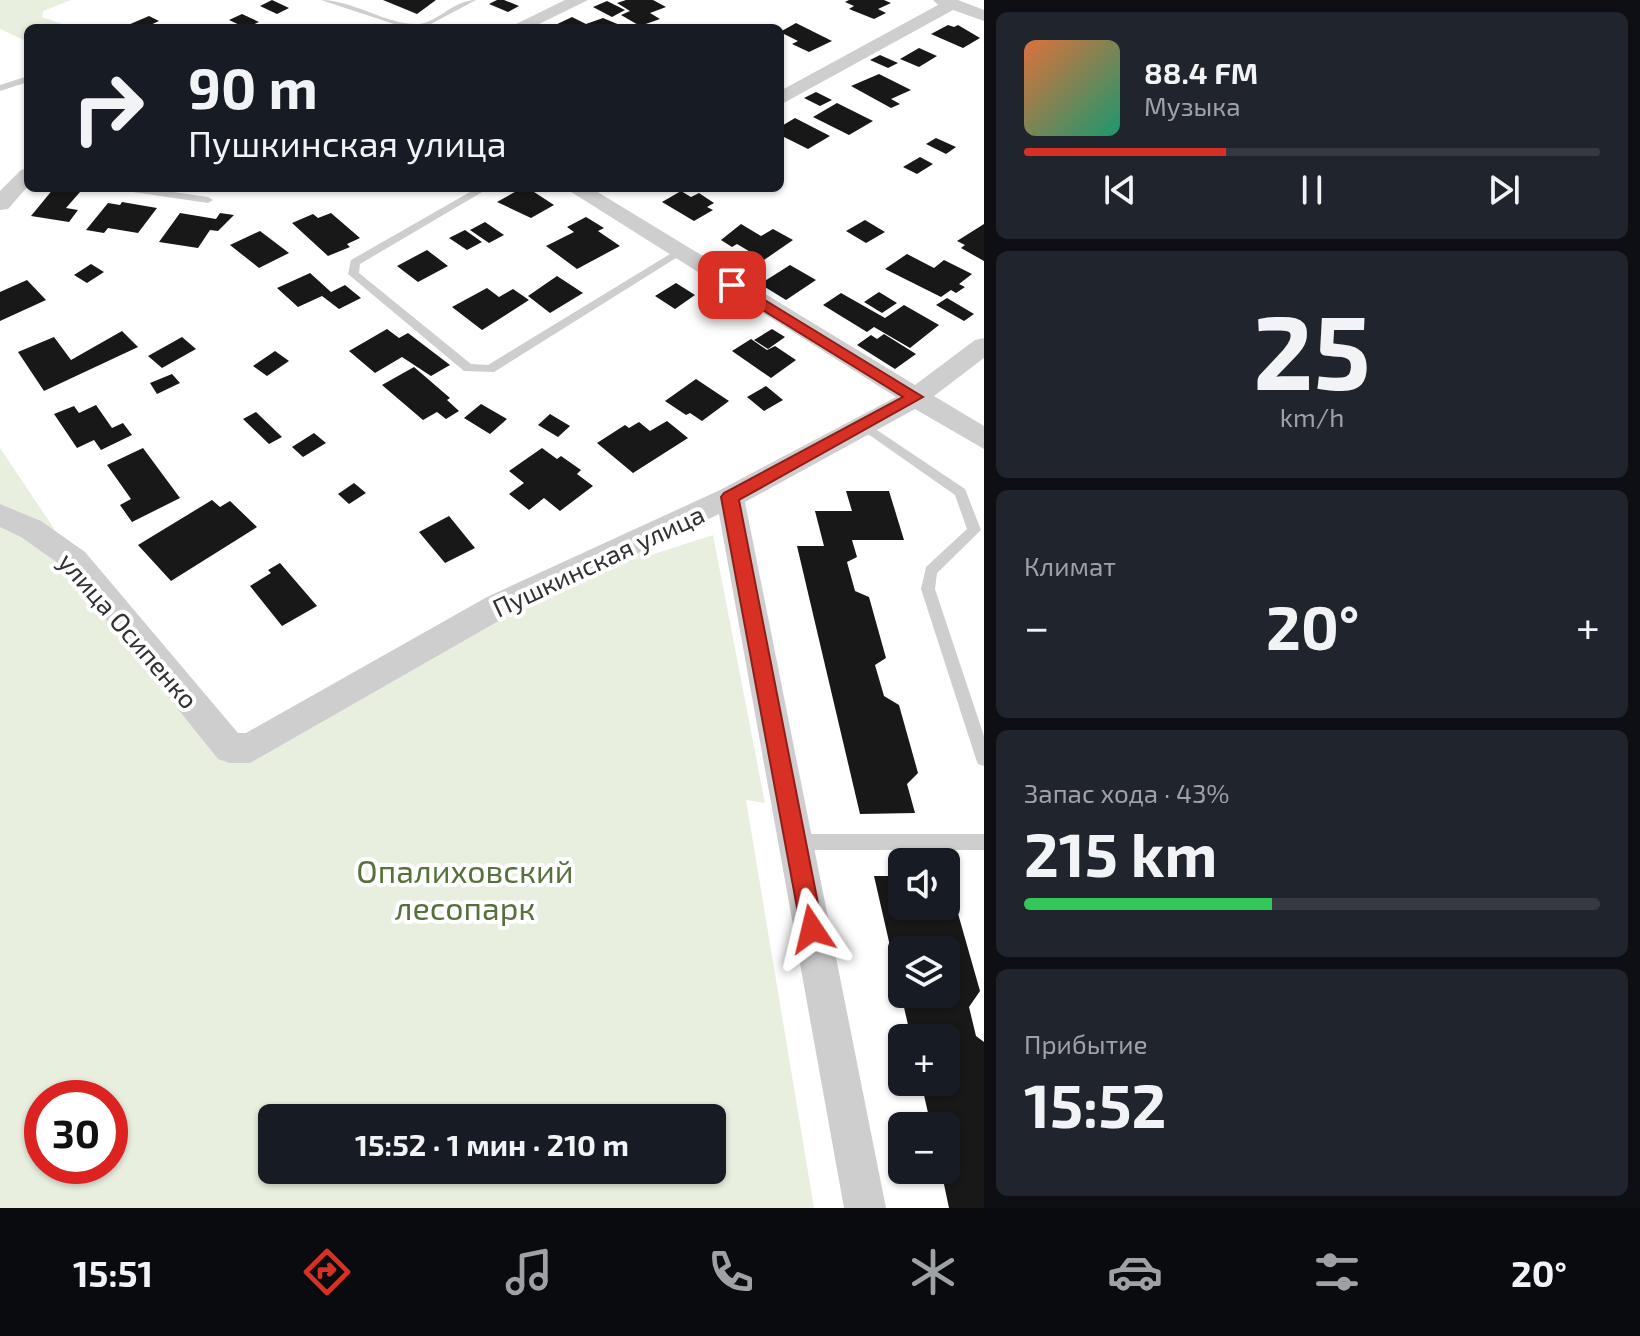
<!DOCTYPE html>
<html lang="ru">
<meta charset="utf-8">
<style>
:root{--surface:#171b24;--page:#20242c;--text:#f1f3f6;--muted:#9ea1a6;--line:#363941;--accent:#d93025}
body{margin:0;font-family:"Exo 2",sans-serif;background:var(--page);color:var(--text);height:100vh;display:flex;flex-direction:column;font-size:30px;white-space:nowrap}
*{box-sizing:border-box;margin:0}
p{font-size:26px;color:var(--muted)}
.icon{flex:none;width:44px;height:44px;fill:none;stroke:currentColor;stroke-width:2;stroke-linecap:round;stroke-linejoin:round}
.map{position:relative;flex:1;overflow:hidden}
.details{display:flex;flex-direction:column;gap:12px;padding:12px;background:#0d0f14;width:656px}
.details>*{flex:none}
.hud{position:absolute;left:24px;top:24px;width:760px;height:168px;border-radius:12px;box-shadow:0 2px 6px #0004;background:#171b24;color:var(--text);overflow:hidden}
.fabs{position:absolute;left:888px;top:848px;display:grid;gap:16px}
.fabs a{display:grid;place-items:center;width:72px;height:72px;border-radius:12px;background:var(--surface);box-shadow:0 2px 6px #0004;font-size:40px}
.speed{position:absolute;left:24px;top:1080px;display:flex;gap:16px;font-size:40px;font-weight:700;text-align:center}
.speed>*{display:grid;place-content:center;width:104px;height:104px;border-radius:50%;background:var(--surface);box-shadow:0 2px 6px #0004;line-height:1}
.speed .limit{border:12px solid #d22;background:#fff;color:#111}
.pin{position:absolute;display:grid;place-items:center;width:68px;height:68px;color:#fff;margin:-34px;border-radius:16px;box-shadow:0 4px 12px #0006}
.me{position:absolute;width:88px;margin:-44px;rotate:350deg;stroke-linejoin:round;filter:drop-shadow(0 0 6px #0008)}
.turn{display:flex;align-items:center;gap:28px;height:168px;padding:0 32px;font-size:36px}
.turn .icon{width:104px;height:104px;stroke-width:2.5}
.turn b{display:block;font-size:56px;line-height:68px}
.big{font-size:60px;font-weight:700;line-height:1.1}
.details .tile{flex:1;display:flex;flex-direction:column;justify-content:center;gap:12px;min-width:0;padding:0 28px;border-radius:12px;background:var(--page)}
.details .dial{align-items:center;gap:0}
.dial b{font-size:104px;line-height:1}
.song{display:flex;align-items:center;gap:24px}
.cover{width:96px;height:96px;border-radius:12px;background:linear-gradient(135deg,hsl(20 70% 55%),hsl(160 70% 35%))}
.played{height:8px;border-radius:4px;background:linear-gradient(90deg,var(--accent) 35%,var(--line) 35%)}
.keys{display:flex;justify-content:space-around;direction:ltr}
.heat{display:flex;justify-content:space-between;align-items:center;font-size:44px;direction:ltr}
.charge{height:12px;border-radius:6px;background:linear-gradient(90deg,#34c759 43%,var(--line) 0)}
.trip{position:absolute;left:258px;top:1104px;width:468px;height:80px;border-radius:12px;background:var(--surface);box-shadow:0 2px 6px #0004;font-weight:700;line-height:80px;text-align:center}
.tab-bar{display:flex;height:128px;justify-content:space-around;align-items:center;background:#090b0e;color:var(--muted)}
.tab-bar .icon{width:56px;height:56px}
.tab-bar .active{color:var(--accent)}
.tab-bar b{font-size:36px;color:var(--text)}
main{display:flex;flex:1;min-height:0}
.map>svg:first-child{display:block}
.green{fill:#e8efdf;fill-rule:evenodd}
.building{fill:#181818;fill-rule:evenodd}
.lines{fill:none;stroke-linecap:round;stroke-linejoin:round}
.lane{fill:#cecece;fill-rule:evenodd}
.street{fill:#cecece;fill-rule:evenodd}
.route{fill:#d93025;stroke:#8d1f18;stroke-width:2}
.labels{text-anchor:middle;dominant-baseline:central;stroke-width:8;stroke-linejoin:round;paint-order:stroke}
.street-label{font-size:26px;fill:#313131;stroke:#fff}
.near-park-label{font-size:32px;fill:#57713b;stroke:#fff}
</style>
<main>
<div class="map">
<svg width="984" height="1208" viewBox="0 0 984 1208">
<rect width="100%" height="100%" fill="#fff"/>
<g class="green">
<path d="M0 0H71L43 11 42 17 73 28H28V42L0 29Z"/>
<path d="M0 448 75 560 230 748 650 535 651 555 713 535 765 803 746 800 814 1208H0ZM42 1098H110V1166H42ZM272 1118H712V1170H272Z"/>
</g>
<g class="building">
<path d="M272 0 289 8 277 14 260 6Z"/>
<path d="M383 0H436L417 14Z"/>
<path d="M497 0H504L519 6 508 12 489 4Z"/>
<path d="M626 0H653L666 7 650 13 660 19 640 26 621 15 630 11 617 3Z"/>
<path d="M849 0H884L891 3 878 9 886 13 874 19 849 9 854 6 845 2Z"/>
<path d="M607 1 625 10 612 17 593 7Z"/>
<path d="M242 14 259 22 246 28 229 20Z"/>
<path d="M149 16 159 21 144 28 128 25Z"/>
<path d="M572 17 586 24 603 18 627 28H549Z"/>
<path d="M796 23 832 41 809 52 792 44 798 41 780 32Z"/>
<path d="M948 25 954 27 958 25 980 38 963 48 931 34Z"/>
<path d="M919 48 937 56 919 67 900 59Z"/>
<path d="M880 55 898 63 888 68 870 60Z"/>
<path d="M879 74 911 90 891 99 900 104 891 108 851 86Z"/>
<path d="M816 92 832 100 820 106 804 98Z"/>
<path d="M837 103 873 121 849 135 813 117Z"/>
<path d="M795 118 830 136 808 149 780 135V127Z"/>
<path d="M936 138 956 147 946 154 926 144Z"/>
<path d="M920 157 933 164 917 174 903 167Z"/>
<path d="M54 188 80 192 66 208 78 210 69 222 31 216Z"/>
<path d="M522 188H528L554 205 531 218 497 202Z"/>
<path d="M681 191 691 197 699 193 714 203 707 207 713 210 694 221 662 202Z"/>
<path d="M122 202 157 208 138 233 108 228 104 233 86 230 108 203 120 205Z"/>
<path d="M180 213 216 219 220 213 234 215 218 231 210 230 198 248 159 242Z"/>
<path d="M331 213 360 238 347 244 350 247 328 256 292 223 313 214 318 218Z"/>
<path d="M586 217 604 228 598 231 620 246 577 269 546 246 574 232 567 227Z"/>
<path d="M865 220 885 232 866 243 846 231Z"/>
<path d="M485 222 504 235 489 243 470 230Z"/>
<path d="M741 224 761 236 773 229 793 240 764 260 737 244 732 247 721 240Z"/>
<path d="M984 224V261L961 248 965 245 957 241Z"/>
<path d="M465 230 482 242 467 250 449 238Z"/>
<path d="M260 231 289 253 259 268 230 245Z"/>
<path d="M427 250 448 266 418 282 397 266Z"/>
<path d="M907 254 934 268 944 260 972 274 959 284 965 287 956 293 951 290 941 297 885 269Z"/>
<path d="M91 264 104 272 87 283 74 275Z"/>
<path d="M790 265 816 280 786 300 760 284Z"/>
<path d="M310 273 331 292 345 285 361 298 339 309 322 296 298 307 277 288Z"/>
<path d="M557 276 583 293 550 313 528 296Z"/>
<path d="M27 280 46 300 0 321V292Z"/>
<path d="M676 283 695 295 675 309 655 296Z"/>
<path d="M487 288 499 297 513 289 529 300 482 330 452 307Z"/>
<path d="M879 292 897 303 882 313 864 302Z"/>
<path d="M841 293 885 318 904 305 939 325 910 348 874 327 867 332 823 305Z"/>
<path d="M947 298 974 314 964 321 936 305Z"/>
<path d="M387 329 399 338 408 333 450 365 431 376 402 357 375 373 349 351Z"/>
<path d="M772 329 785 337 768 349 754 340Z"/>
<path d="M122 331 138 347 44 391 18 352 54 337 71 360Z"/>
<path d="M884 334 916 354 895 369 857 345 871 335 877 339Z"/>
<path d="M182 337 196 349 162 368 148 356Z"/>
<path d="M751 339 767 350 775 346 796 360 771 378 732 351Z"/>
<path d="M275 351 289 361 267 376 253 366Z"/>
<path d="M414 367 450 398 447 400 459 411 446 419 437 412 423 420 382 385Z"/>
<path d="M172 374 180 383 157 394 150 383Z"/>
<path d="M696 379 729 401 702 421 690 413 686 415 665 401Z"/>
<path d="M766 386 783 400 764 411 747 397Z"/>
<path d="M481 404 507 419 490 434 464 418Z"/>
<path d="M96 405 112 428 123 423 132 435 101 450 94 440 77 448 54 414 74 406 79 413Z"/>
<path d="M256 412 282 437 269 444 243 419Z"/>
<path d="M550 414 570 426 558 437 538 425Z"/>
<path d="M667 421 688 438 633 473 597 443 625 425 629 428 639 422 650 431Z"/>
<path d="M314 433 326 443 303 457 292 447Z"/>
<path d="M143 448 180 498 132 522 120 505 131 499 107 465Z"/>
<path d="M542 448 557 459 561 456 581 470 577 474 593 486 560 511 544 498 529 510 509 494 524 483 509 471Z"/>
<path d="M354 483 366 493 349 504 338 494Z"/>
<path d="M846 491H889L904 540H852L857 557 847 562 855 591 869 597 886 658 875 665 884 696 899 705 918 773 907 784 915 813 860 814 797 546H824L815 511H852Z"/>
<path d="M212 500 220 507 230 501 257 527 171 581 138 545Z"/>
<path d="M449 516 475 548 445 563 419 532Z"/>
<path d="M280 563 317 606 282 626 250 586 271 573 268 570Z"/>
<path d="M874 876H902V906H946V896L955 903 980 991 969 1007 976 1036 984 1042V1208H949L941 1170H946V1126H931L921 1082H946V1038H911ZM902 950H946V994H902Z"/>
</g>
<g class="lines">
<g class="lane">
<path d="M321 0C353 0 389 26 419 24 438 22 454 0 476 0L429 25 434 28 394 24Z"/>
<path d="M28 76V82L0 91V85Z"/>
<path d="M121 188H146L208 197 213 200 208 203 126 191Z"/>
<path d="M477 188H489L360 264 359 273 471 364 488 365 675 251H683L684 253 494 372 464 371 348 274 351 260Z"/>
<path d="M862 420 965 489 981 530 937 573 935 589 984 736V766L978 764 976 759 921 589 926 567 967 529 955 495 858 427 856 424 858 421Z"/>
<path d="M796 834H984V850H796L790 848 788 842 790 836Z"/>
</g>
<g class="street">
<path d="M565 0H588L531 28H508Z"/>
<path d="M933 0H958L984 10V21L953 10 780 105V91L938 5Z"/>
<path d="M28 168V186L8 209 0 210V191L21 170Z"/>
<path d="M565 188H591L915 385 975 340 984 338V358L934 396 984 426V449L915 409 745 502 886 1208H844L719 514 509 615 250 763H230L218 759 65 568 21 537 0 527V504L41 521 85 552 238 733H246L487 597 720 490 896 397Z"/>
</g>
</g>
<path class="route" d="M732 280 923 397 739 500 823 929 820 937 812 940 804 937 801 929 721 497 724 493 903 397 727 288V282Z"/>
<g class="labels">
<g class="street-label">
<text transform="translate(598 560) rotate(-25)">Пушкинская улица</text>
<text transform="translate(129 630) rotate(49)">улица Осипенко</text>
</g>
<g class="near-park-label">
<text x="465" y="870">Опалиховский<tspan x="465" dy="37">лесопарк</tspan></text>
</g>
</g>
</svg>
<div class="fabs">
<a><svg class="icon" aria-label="sound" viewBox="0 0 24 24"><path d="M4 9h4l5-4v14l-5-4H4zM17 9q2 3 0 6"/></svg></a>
<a><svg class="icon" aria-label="layers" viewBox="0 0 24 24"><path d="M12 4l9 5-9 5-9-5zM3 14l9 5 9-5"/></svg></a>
<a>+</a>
<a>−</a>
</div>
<div class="speed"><div class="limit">30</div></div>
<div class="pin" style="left:732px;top:285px;background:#d93025"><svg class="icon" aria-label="arrive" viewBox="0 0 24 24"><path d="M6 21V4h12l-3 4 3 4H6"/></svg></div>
<svg class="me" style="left:812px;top:929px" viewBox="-20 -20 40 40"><path d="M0-17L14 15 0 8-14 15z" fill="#d93025" stroke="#fff" stroke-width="4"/></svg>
<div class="trip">15:52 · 1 мин · 210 m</div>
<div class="hud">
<div class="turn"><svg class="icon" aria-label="right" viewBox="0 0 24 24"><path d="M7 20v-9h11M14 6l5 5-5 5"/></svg><div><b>90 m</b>Пушкинская улица</div></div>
</div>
</div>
<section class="details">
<div class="tile">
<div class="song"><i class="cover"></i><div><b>88.4 FM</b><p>Музыка</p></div></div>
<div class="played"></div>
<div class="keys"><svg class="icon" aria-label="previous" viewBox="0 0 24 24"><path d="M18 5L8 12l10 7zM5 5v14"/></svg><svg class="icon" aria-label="pause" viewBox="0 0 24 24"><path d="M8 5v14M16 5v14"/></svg><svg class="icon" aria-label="next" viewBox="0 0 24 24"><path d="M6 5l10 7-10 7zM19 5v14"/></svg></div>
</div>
<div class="tile dial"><b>25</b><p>km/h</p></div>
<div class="tile"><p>Климат</p>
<div class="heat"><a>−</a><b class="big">20°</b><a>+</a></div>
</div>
<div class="tile"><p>Запас хода · 43%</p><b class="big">215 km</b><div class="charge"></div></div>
<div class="tile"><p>Прибытие</p><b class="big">15:52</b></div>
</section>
</main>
<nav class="tab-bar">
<b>15:51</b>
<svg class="icon active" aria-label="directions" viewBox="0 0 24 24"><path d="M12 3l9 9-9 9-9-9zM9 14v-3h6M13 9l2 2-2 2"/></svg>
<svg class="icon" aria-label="music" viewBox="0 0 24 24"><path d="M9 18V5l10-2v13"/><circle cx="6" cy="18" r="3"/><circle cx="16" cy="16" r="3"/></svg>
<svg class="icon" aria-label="phone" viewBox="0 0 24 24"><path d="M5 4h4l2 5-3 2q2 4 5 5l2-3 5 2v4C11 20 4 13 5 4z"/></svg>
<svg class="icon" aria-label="climate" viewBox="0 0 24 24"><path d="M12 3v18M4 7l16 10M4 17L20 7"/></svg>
<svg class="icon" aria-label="car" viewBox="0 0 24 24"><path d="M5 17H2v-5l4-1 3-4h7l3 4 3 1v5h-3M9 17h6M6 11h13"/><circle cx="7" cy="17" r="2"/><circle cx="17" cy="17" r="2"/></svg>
<svg class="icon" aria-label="filters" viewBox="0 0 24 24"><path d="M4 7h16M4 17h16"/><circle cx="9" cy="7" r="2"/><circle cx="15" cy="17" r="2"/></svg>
<b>20°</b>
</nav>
